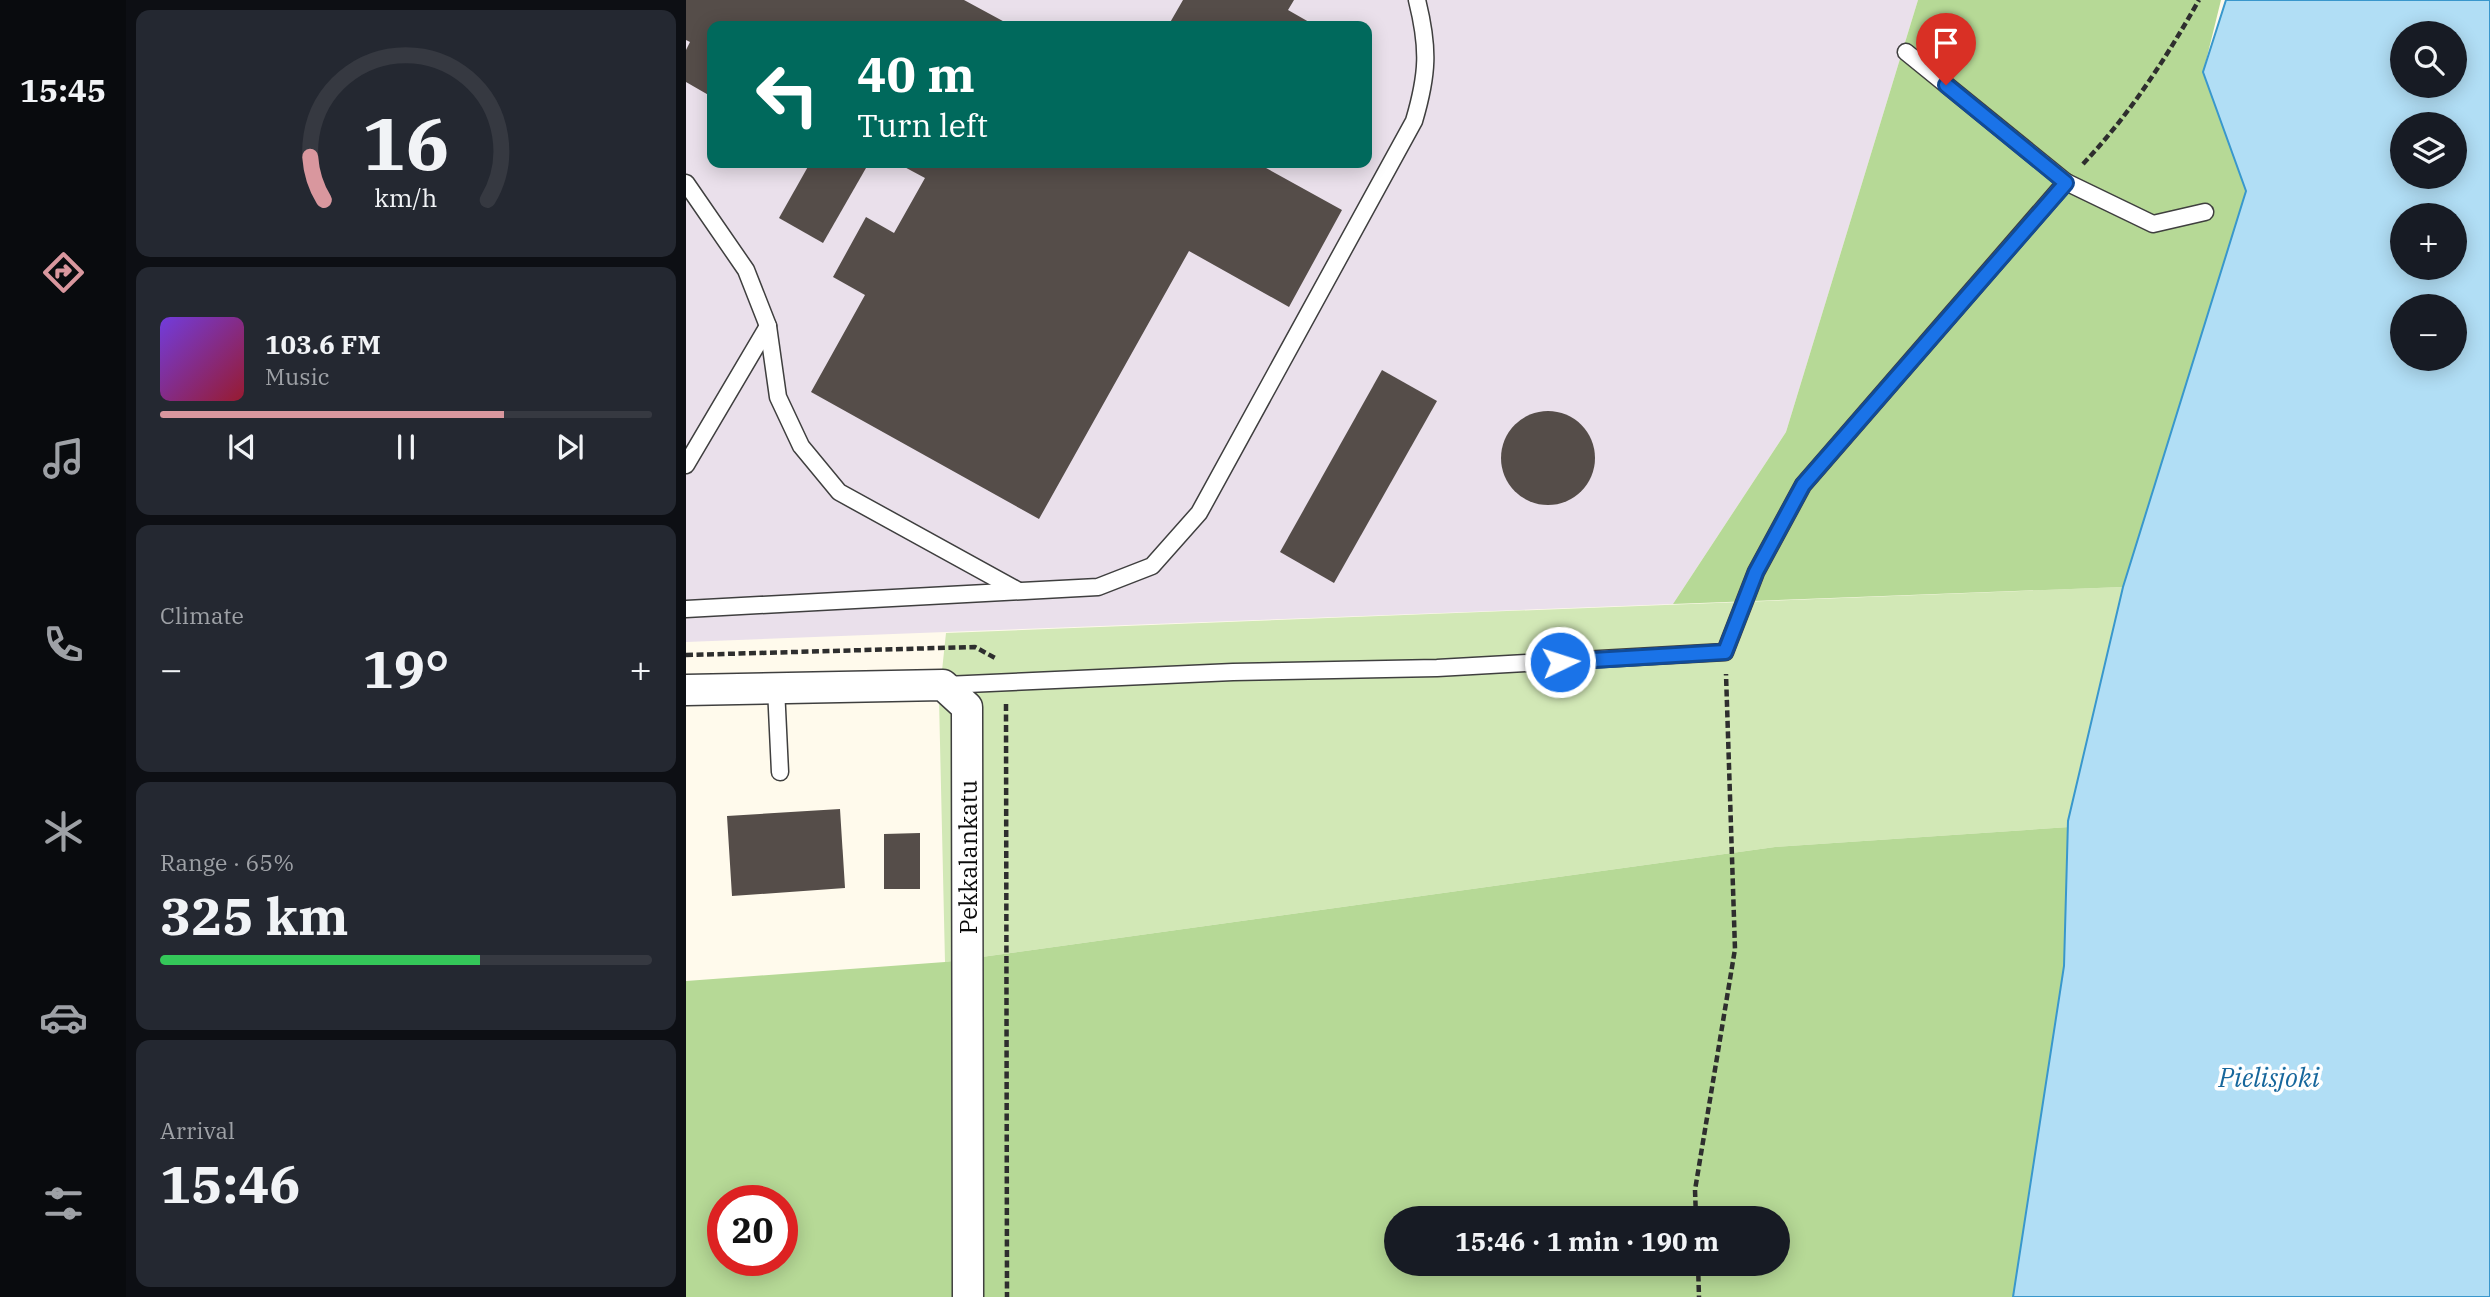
<!DOCTYPE html>
<meta charset="utf-8">
<style>
:root{--surface:#171b24;--page:#242831;--text:#f1f3f6;--muted:#9ea1a6;--line:#363941;--accent:#d9979e}
body{margin:0;font-family:"IBM Plex Serif",serif;background:var(--page);color:var(--text);height:100vh;display:flex;flex-direction:column;font-size:26px;white-space:nowrap}
*{box-sizing:border-box;margin:0}
p{font-size:23px;color:var(--muted)}
.icon{flex:none;width:38px;height:38px;fill:none;stroke:currentColor;stroke-width:2;stroke-linecap:round;stroke-linejoin:round}
.map{position:relative;flex:1;overflow:hidden}
.panel{display:flex;flex-direction:column;gap:10px;padding:10px;background:#0d0f14;width:560px}
.panel>*{flex:none}
.top-card{position:absolute;left:21px;top:21px;width:665px;height:147px;border-radius:14px;box-shadow:0 4px 18px #0003;background:#00695c;color:#fff;overflow:hidden}
.buttons{position:absolute;left:1704px;top:21px;display:grid;gap:14px}
.buttons a{display:grid;place-items:center;width:77px;height:77px;border-radius:50%;background:var(--surface);box-shadow:0 4px 18px #0003;font-size:35px}
.speed{position:absolute;left:21px;top:1185px;display:flex;gap:14px;font-size:35px;font-weight:700;text-align:center}
.speed>*{display:grid;place-content:center;width:91px;height:91px;border-radius:50%;background:var(--surface);box-shadow:0 4px 18px #0003;line-height:1}
.speed .limit{border:10px solid #d22;background:#fff;color:#111}
.pin{position:absolute;display:grid;place-items:center;width:60px;height:60px;color:#fff;margin:-72px -30px;border-radius:50% 50% 50% 0;rotate:-45deg;box-shadow:0 0 7px #0007}
.pin .icon{rotate:45deg}
.me{position:absolute;width:77px;margin:-38px;rotate:86deg;stroke-linejoin:round;filter:drop-shadow(0 0 5px #0008)}
.turn{display:flex;align-items:center;gap:24px;height:147px;padding:0 35px;font-size:32px}
.turn .icon{width:91px;height:91px;stroke-width:2.5}
.turn b{display:block;font-size:49px;line-height:60px}
.big{font-size:52px;font-weight:700;line-height:1.1}
.panel .tile{flex:1;display:flex;flex-direction:column;justify-content:center;gap:10px;min-width:0;padding:0 24px;border-radius:14px;background:var(--page)}
.panel .dial{align-items:center;gap:0}
.dial svg{height:182px;overflow:visible;fill:none;stroke:var(--line);stroke-width:7;stroke-linecap:round;text-anchor:middle}
.dial text{fill:var(--text);stroke:none}
.song{display:flex;align-items:center;gap:21px}
.cover{width:84px;height:84px;border-radius:10px;background:linear-gradient(135deg,hsl(260 70% 55%),hsl(350 70% 35%))}
.played{height:7px;border-radius:4px;background:linear-gradient(90deg,var(--accent) 70%,var(--line) 70%)}
.keys{display:flex;justify-content:space-around;direction:ltr}
.heat{display:flex;justify-content:space-between;align-items:center;font-size:38px;direction:ltr}
.charge{height:10px;border-radius:5px;background:linear-gradient(90deg,#34c759 65%,var(--line) 0)}
.trip{position:absolute;left:698px;top:1206px;width:406px;height:70px;border-radius:35px;background:var(--surface);box-shadow:0 4px 18px #0003;font-weight:700;line-height:70px;text-align:center}
main{display:flex;flex:1;min-height:0}
.dock{display:flex;flex-direction:column;width:126px;justify-content:space-around;align-items:center;background:#090b0e;color:var(--muted)}
.dock .icon{width:49px;height:49px}
.dock .current{color:var(--accent)}
.dock b{font-size:32px;color:var(--text)}
.map>svg:first-child{display:block}
.industrial{fill:#eae0eb;fill-rule:evenodd}
.green{fill:#d2e8b6}
.forest{fill:#b6d996;fill-rule:evenodd}
.water{fill:#b1def5;stroke:#3997cc;stroke-width:2;fill-rule:evenodd}
.building{fill:#554d49}
.lines{fill:none;stroke-linecap:round;stroke-linejoin:round}
.lane-casing{stroke:#3f3f3f;stroke-width:19}
.street-casing{stroke:#3f3f3f;stroke-width:33}
.path{stroke:#2e2e2e;stroke-width:4.5;stroke-dasharray:7 3.5;stroke-linecap:butt}
.lane{stroke:#fff;stroke-width:16}
.street{stroke:#fff;stroke-width:30}
.route-casing{stroke:#114b97;stroke-width:18}
.route{stroke:#1a73e8;stroke-width:12}
.labels{text-anchor:middle;dominant-baseline:central;stroke-width:7;stroke-linejoin:round;paint-order:stroke}
.street-label{font-size:24px;fill:#0c0c0c;stroke:#fff}
.water-label{font-size:26px;font-style:italic;fill:#17679c;stroke:#fff}
</style>
<main>
<nav class="dock">
<b>15:45</b>
<svg class="icon current" aria-label="directions" viewBox="0 0 24 24"><path d="M12 3l9 9-9 9-9-9zM9 14v-3h6M13 9l2 2-2 2"/></svg>
<svg class="icon" aria-label="music" viewBox="0 0 24 24"><path d="M9 18V5l10-2v13"/><circle cx="6" cy="18" r="3"/><circle cx="16" cy="16" r="3"/></svg>
<svg class="icon" aria-label="phone" viewBox="0 0 24 24"><path d="M5 4h4l2 5-3 2q2 4 5 5l2-3 5 2v4C11 20 4 13 5 4z"/></svg>
<svg class="icon" aria-label="climate" viewBox="0 0 24 24"><path d="M12 3v18M4 7l16 10M4 17L20 7"/></svg>
<svg class="icon" aria-label="car" viewBox="0 0 24 24"><path d="M5 17H2v-5l4-1 3-4h7l3 4 3 1v5h-3M9 17h6M6 11h13"/><circle cx="7" cy="17" r="2"/><circle cx="17" cy="17" r="2"/></svg>
<svg class="icon" aria-label="filters" viewBox="0 0 24 24"><path d="M4 7h16M4 17h16"/><circle cx="9" cy="7" r="2"/><circle cx="15" cy="17" r="2"/></svg>
</nav>
<section class="panel">
<div class="tile dial"><svg viewBox="0 0 100 80">
<path d="M14 69A42 42 0 1 1 86 69"/>
<path d="M14 69A42 42 0 0 1 8 50" stroke="#d9979e"/>
<text x="50" y="56" font-size="32" font-weight="700">16</text>
<text x="50" y="72" font-size="11">km/h</text>
</svg></div>
<div class="tile">
<div class="song"><i class="cover"></i><div><b>103.6 FM</b><p>Music</p></div></div>
<div class="played"></div>
<div class="keys"><svg class="icon" aria-label="previous" viewBox="0 0 24 24"><path d="M18 5L8 12l10 7zM5 5v14"/></svg><svg class="icon" aria-label="pause" viewBox="0 0 24 24"><path d="M8 5v14M16 5v14"/></svg><svg class="icon" aria-label="next" viewBox="0 0 24 24"><path d="M6 5l10 7-10 7zM19 5v14"/></svg></div>
</div>
<div class="tile"><p>Climate</p>
<div class="heat"><a>−</a><b class="big">19°</b><a>+</a></div>
</div>
<div class="tile"><p>Range · 65%</p><b class="big">325 km</b><div class="charge"></div></div>
<div class="tile"><p>Arrival</p><b class="big">15:46</b></div>
</section>
<div class="map">
<svg width="1804" height="1297" viewBox="0 0 1804 1297">
<rect width="100%" height="100%" fill="#fffaec"/>
<path class="industrial" d="M0 0H1232L1100 432 987 604 0 642ZM26 26H681V163H26Z"/>
<path class="green" d="M1437 587 1383 827 1089 847 259 962 253 699 260 633Z"/>
<g class="forest">
<path d="M1232 0H1535L1517 73 1560 191 1437 587 987 604 1100 432Z"/>
<path d="M1383 827 1378 966 1327 1297H0V981L259 962 1089 847ZM37 1200H96V1260H37ZM710 1218H1092V1264H710Z"/>
</g>
<path class="water" d="M1540 0H1804V1297H1327L1378 966 1382 821 1437 587 1560 191 1517 72ZM1717 33H1769V86H1717ZM1717 124H1769V177H1717ZM1717 215H1769V268H1717ZM1717 306H1769V359H1717Z"/>
<g class="building">
<path d="M0 0H278L326 26H26V97L0 82V50L4 42 0 40Z"/>
<path d="M497 0H608L602 10 630 26H482Z"/>
<path d="M124 163H171L180 168 137 243 93 218Z"/>
<path d="M211 163H571L656 210 603 307 503 251 353 519 125 392 179 295 147 277 180 217 208 233 239 178Z"/>
<path d="M696 370 751 401 648 583 594 552Z"/>
<circle cx="862" cy="458" r="47"/>
<path d="M154 809 159 888 46 896 41 816Z"/>
<path d="M234 833V889H198V834Z"/>
</g>
<g class="lines">
<defs>
<g id="lane">
<path d="M1220 52 1380 182 1467 224 1519 212"/>
<path d="M0 183 60 270 82 326 92 397 115 446 153 492 331 590"/>
<path d="M0 465 82 326"/>
<path d="M0 609 412 587 466 566 513 513 728 121C742 74 743 48 731 0"/>
<path d="M259 685 547 672 751 668 1039 652 1070 572 1117 485 1380 182"/>
<path d="M90 688 94 772"/>
</g>
<path id="street" d="M0 690 257 685 281 707 282 1297"/>
</defs>
<use href="#lane" class="lane-casing"/>
<use href="#street" class="street-casing"/>
<g class="path">
<path d="M1397 164C1444 114 1479 60 1513 0"/>
<path d="M0 655 289 647 311 659"/>
<path d="M320 704 321 1297"/>
<path d="M1010 1218 1009 1190 1049 949 1040 674"/>
<path d="M1012 1264 1013 1297"/>
</g>
<use href="#lane" class="lane"/>
<use href="#street" class="street"/>
</g>
<g class="lines">
<defs>
<path id="route" d="M874 662 1039 652 1070 572 1117 485 1380 183 1260 85"/>
</defs>
<use href="#route" class="route-casing"/>
<use href="#route" class="route"/>
</g>
<g class="labels">
<g class="street-label">
<text transform="translate(282 857) rotate(-90)">Pekkalankatu</text>
</g>
<g class="water-label">
<text x="1583" y="1077">Pielisjoki</text>
</g>
</g>
</svg>
<div class="buttons">
<a><svg class="icon" aria-label="search" viewBox="0 0 24 24"><circle cx="10" cy="10" r="6"/><path d="M15 15l6 6"/></svg></a>
<a><svg class="icon" aria-label="layers" viewBox="0 0 24 24"><path d="M12 4l9 5-9 5-9-5zM3 14l9 5 9-5"/></svg></a>
<a>+</a>
<a>−</a>
</div>
<div class="speed"><div class="limit">20</div></div>
<div class="pin" style="left:1260px;top:85px;background:#d93025"><svg class="icon" aria-label="arrive" viewBox="0 0 24 24"><path d="M6 21V4h12l-3 4 3 4H6"/></svg></div>
<svg class="me" style="left:874px;top:662px" viewBox="-20 -20 40 40"><circle r="17" fill="#1a73e8" stroke="#fff" stroke-width="3"/><path d="M0-11L8 9 0 5-8 9z" fill="#fff"/></svg>
<div class="trip">15:46 · 1 min · 190 m</div>
<div class="top-card">
<div class="turn"><svg class="icon" aria-label="left" viewBox="0 0 24 24"><path d="M17 20v-9H6M10 6l-5 5 5 5"/></svg><div><b>40 m</b>Turn left</div></div>
</div>
</div>
</main>
